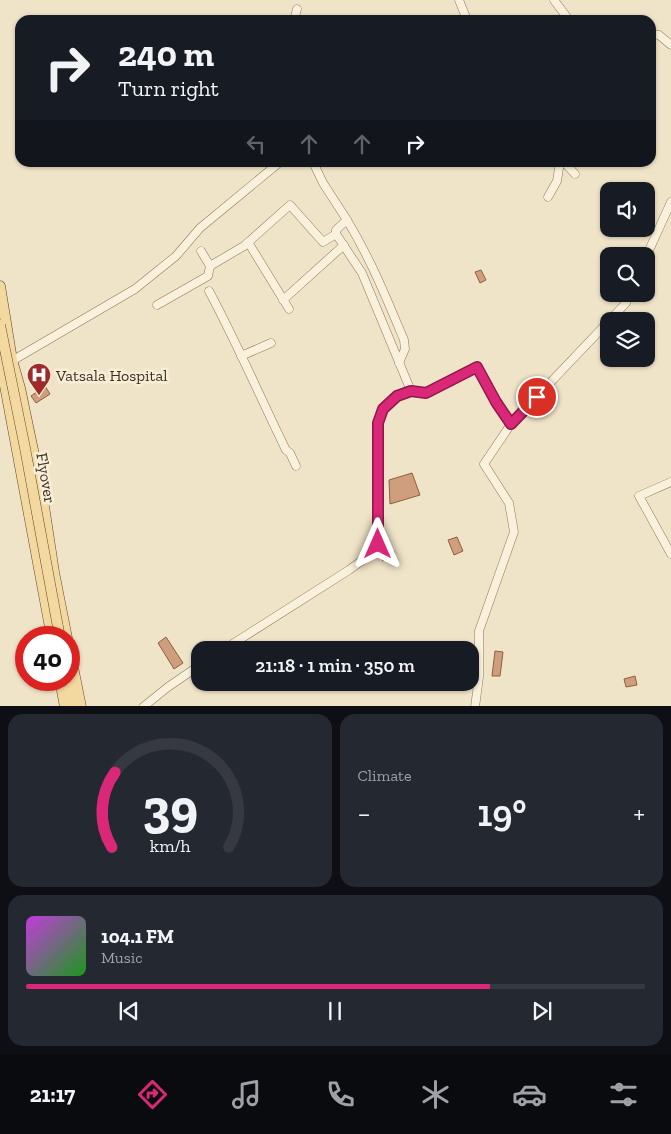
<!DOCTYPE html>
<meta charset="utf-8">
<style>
:root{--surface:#171b24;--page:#242831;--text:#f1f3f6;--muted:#9ea1a6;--line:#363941;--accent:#db2777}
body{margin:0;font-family:"Zilla Slab",serif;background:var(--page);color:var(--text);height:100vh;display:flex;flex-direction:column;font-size:19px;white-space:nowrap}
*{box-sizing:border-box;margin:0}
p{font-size:16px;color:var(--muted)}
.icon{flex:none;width:28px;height:28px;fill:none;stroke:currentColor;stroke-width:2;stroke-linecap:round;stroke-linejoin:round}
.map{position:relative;height:706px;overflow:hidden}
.drawer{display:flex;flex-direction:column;gap:8px;padding:8px;background:#0d0f14;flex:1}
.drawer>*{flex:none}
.hud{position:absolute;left:15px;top:15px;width:641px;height:152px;border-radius:15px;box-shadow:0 1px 4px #0004;background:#171b24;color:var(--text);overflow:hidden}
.tools{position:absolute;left:600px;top:182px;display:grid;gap:10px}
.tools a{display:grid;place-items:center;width:55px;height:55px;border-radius:10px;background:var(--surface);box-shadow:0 1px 4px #0004;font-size:25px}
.speed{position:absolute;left:15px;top:626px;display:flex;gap:10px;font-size:25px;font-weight:700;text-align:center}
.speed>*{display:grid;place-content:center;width:65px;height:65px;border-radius:50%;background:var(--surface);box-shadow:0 1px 4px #0004;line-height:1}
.speed .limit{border:8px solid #d22;background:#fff;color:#111}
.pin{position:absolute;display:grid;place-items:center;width:42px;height:42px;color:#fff;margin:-21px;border:2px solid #fff;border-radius:50%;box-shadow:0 1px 5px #0007}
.me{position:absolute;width:55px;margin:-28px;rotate:0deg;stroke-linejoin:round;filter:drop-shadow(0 0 4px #0008)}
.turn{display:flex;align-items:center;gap:18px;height:105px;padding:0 20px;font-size:22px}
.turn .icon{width:65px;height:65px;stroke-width:2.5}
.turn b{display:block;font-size:35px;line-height:42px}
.lanes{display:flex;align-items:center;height:48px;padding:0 20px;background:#0003;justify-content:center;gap:25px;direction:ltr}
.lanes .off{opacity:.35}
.big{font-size:38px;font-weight:600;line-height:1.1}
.drawer .card{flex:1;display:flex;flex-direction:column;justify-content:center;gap:8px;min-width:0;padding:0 18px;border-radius:15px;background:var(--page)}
.drawer .dial{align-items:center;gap:0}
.dial svg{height:130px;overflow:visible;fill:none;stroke:var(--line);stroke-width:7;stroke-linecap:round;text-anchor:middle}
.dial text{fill:var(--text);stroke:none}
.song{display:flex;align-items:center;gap:15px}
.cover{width:60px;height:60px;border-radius:8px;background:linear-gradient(135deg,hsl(290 70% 55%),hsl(120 70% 35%))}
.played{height:5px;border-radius:2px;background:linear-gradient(90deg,var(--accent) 75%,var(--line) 75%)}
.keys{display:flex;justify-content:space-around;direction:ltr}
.heat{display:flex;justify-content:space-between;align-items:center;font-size:28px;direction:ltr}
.drawer .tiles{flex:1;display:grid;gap:8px;grid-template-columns:1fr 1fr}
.card:last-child{grid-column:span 2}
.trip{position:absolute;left:191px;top:641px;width:288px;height:50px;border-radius:15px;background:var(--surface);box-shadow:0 1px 4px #0004;font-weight:600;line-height:50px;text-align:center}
.tabs{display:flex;height:80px;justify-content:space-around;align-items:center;background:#090b0e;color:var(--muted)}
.tabs .icon{width:35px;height:35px}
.tabs .active{color:var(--accent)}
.tabs b{font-size:22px;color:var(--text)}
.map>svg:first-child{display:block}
.building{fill:#cf9f7d;stroke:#8d5f41}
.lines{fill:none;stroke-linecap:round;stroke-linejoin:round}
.minor-casing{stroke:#8d765c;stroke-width:9}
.major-casing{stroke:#5b4430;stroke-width:11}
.minor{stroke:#faf1dc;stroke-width:8}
.major{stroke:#f3d9a0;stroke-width:10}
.major-bridge-casing{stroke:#5b4430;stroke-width:11;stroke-linecap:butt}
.major-bridge{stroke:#f3d9a0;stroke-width:10}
.route-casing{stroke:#8e194d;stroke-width:12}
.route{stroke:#db2777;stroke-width:9}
.labels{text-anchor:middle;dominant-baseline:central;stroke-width:5;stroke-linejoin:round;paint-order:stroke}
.poi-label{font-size:16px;fill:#3d2e20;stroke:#f7eed8;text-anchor:start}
.street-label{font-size:16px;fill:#3d2e20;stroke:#f7eed8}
</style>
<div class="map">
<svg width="671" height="707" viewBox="0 0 671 707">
<rect width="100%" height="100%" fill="#f0e4c8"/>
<g class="building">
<path d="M481 270 486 280 480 283 475 272Z"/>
<path d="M45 386 50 394 36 403 31 396Z"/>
<path d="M412 473 420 495 390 504 389 480Z"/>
<path d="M457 537 463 551 454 555 448 540Z"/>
<path d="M388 543 395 553 383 561 378 554 383 547Z"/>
<path d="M166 637 183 663 174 669 158 643Z"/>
<path d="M495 651 503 652 500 676H492Z"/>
<path d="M635 676 637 685 626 687 624 679Z"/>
</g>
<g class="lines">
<defs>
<g id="minor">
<path d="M459 0 467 20"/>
<path d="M554 0 569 20"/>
<path d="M294 20 297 9"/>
<path d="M651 34 659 35 671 45"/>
<path d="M313 162 323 183 347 220 336 230V234L362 273 411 391"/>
<path d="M564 162 575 174"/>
<path d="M548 197 557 181 560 162"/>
<path d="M347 220C371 260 386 297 404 340L405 349 399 363"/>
<path d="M248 242 289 309"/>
<path d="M646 257 671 202"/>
<path d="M210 266 244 246 290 205 323 242 336 234"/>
<path d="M209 291C237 343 260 397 286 450L290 453 296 466"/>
<path d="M283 300 344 245"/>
<path d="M157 305 208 276 210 266 201 251"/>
<path d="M241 356 271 343"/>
<path d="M10 362 135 289 176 256 200 228 280 162"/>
<path d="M671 482 639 496 671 554"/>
<path d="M223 650 349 570 371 554 378 544V423L383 409 397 396 411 391 425 393 477 367 496 403 511 424"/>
<path d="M143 707 168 687 200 665"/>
<path d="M475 707 479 677V631L514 532 509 503 484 464 511 424 626 303 627 294"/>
</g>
<g id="major">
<path d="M0 286 12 360 20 388 42 493 54 572 67 638"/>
<path d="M0 359 52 638"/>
<path d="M69 647 81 707"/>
<path d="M60 680 65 707"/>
<path d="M68 680 73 707"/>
</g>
</defs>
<use href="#minor" class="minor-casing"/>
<use href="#major" class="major-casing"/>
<use href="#minor" class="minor"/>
<use href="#major" class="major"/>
<defs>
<path id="major-bridge" d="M0 325 25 448 60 638"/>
</defs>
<use href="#major-bridge" class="major-bridge-casing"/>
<use href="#major-bridge" class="major-bridge"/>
</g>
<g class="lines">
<defs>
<path id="route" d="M378 544V423L383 409 397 396 411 391 426 393 477 367 496 402 511 424 537 397"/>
</defs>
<use href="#route" class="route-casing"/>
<use href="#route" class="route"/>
</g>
<defs>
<symbol id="hospital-pin" viewBox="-11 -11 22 30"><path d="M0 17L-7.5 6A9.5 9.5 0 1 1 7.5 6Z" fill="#9e2a2b" stroke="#f7eed8"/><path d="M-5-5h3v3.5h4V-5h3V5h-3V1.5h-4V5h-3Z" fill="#fff"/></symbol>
</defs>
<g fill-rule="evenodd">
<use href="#hospital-pin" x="25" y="361" width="28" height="38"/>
</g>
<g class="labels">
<g class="poi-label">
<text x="56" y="375">Vatsala Hospital</text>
</g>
<g class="street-label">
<text transform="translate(46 478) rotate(80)">Flyover</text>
</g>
</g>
</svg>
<div class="tools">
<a><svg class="icon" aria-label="sound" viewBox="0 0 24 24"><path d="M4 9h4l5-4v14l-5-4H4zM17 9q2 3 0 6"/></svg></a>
<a><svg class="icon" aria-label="search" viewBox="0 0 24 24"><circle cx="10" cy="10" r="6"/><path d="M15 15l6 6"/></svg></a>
<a><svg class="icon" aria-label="layers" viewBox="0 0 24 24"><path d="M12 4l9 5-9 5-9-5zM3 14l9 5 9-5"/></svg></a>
</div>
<div class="speed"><div class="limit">40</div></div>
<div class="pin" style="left:537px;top:397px;background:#d93025"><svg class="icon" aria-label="arrive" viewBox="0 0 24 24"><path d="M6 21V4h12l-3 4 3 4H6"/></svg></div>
<svg class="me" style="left:378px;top:544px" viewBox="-20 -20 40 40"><path d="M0-17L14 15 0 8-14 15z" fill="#db2777" stroke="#fff" stroke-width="4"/></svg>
<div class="trip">21:18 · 1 min · 350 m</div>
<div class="hud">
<div class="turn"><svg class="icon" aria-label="right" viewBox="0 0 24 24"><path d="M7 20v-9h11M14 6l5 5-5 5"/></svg><div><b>240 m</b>Turn right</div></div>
<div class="lanes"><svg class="icon off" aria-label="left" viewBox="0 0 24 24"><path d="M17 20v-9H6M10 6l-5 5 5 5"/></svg><svg class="icon off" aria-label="ahead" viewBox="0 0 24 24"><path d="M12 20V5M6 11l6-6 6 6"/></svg><svg class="icon off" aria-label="ahead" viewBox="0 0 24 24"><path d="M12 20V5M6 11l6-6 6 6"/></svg><svg class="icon" aria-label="right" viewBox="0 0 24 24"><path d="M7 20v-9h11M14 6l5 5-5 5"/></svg></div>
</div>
</div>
<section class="drawer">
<div class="tiles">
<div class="card dial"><svg viewBox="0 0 100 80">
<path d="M14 69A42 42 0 1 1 86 69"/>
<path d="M14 69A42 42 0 0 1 16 23" stroke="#db2777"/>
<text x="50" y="56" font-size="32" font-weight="700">39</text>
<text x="50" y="72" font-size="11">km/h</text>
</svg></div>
<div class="card"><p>Climate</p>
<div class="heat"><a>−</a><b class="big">19°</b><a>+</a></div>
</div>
<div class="card">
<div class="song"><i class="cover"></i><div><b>104.1 FM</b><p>Music</p></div></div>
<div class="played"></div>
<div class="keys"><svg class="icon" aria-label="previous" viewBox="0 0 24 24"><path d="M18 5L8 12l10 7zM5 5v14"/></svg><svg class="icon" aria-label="pause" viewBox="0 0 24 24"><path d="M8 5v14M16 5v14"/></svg><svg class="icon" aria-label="next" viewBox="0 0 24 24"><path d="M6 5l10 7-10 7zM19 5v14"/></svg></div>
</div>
</div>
</section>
<nav class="tabs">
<b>21:17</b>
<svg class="icon active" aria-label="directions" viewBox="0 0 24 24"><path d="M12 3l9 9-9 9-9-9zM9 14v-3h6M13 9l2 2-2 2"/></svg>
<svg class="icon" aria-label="music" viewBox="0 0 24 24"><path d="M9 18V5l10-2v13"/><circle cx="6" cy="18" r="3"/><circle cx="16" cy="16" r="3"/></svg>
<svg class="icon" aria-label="phone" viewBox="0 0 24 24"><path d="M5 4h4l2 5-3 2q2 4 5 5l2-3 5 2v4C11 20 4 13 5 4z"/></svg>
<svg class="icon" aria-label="climate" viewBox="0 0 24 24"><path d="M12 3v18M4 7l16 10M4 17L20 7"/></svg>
<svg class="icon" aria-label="car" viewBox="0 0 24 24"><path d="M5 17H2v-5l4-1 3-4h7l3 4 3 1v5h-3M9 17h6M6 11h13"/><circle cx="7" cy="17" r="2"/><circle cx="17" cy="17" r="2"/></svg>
<svg class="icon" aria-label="filters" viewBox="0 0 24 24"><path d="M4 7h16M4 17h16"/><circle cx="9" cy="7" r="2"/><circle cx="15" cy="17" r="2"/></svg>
</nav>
